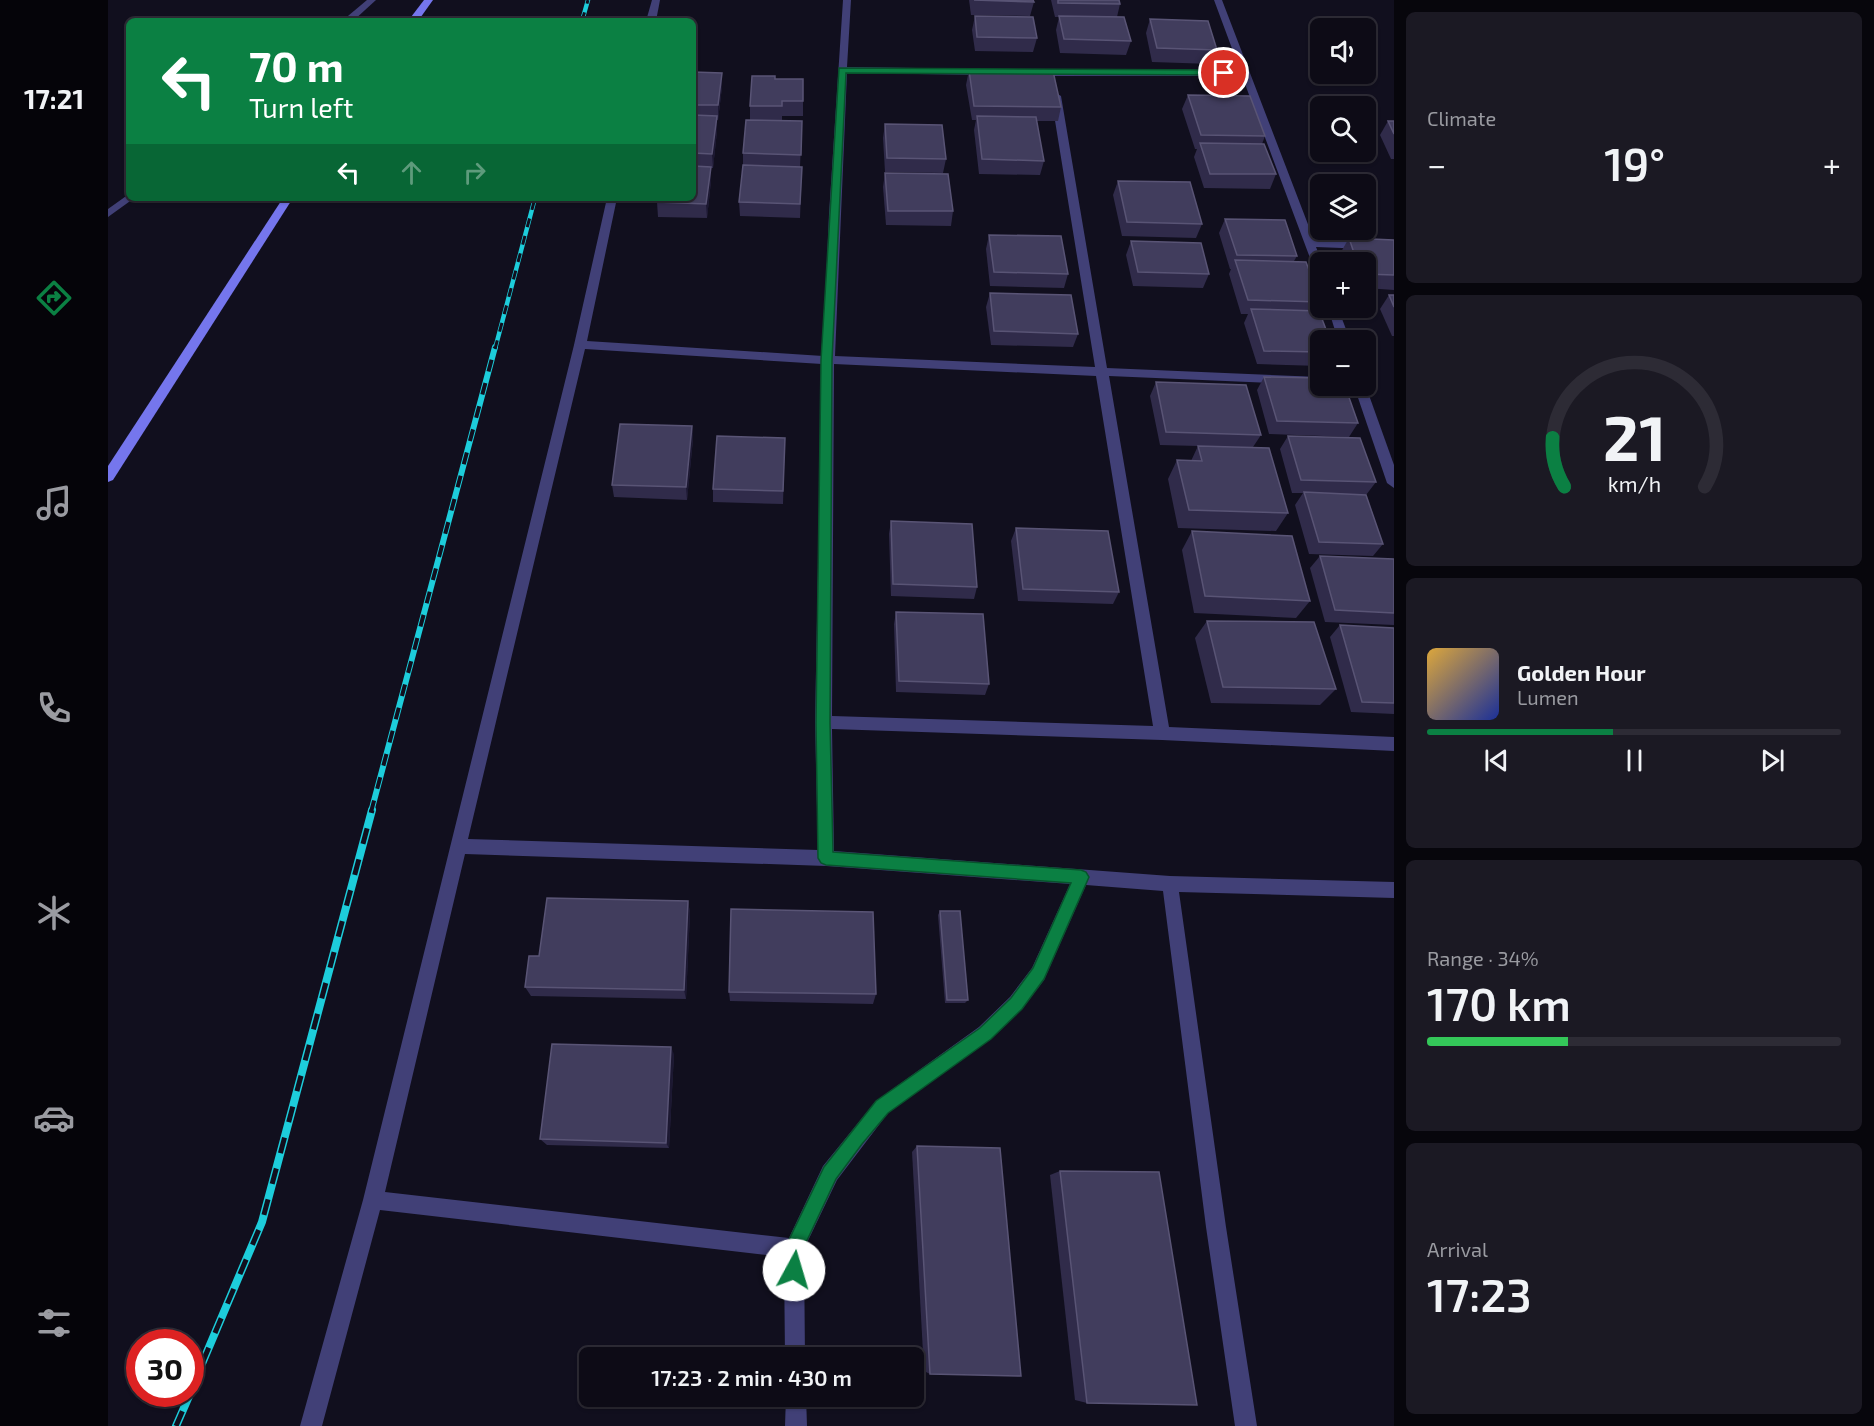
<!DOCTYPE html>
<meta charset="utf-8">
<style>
:root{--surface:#0d0b16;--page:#1b1923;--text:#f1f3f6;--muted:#9a9ba1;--line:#2d2b35;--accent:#0b8043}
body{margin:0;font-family:"Exo 2",sans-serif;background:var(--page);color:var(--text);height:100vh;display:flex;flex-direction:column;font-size:22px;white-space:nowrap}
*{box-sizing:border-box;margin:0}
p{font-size:20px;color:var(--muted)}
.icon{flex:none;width:33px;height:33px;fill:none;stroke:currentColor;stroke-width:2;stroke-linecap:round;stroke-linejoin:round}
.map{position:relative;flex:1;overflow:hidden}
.details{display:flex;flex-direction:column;gap:12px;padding:12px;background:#07060c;width:480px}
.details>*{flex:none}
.guide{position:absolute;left:18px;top:18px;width:570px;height:183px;border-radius:9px;box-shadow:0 2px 4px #0004,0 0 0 2px var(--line);background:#0b8043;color:#fff;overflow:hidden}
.controls{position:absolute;left:1202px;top:18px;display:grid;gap:12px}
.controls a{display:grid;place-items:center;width:66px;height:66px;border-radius:9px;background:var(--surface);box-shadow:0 2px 4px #0004,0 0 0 2px var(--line);font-size:30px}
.speed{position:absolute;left:18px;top:1329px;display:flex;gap:12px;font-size:30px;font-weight:700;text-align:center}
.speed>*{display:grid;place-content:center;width:78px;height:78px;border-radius:50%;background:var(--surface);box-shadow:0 2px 4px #0004,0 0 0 2px var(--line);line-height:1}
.speed .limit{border:9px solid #d22;background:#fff;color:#111}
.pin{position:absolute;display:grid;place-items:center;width:51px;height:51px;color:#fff;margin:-26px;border:3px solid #fff;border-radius:50%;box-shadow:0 2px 6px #0007}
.me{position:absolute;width:66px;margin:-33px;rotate:6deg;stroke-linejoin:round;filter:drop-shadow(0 0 4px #0008)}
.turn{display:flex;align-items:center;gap:21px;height:126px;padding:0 24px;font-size:27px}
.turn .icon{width:78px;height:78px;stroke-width:2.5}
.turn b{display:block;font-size:42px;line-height:51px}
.lanes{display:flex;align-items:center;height:57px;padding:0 24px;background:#0003;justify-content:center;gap:30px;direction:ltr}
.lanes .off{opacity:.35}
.big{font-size:45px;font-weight:600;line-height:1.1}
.details .widget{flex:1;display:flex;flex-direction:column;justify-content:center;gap:9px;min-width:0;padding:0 21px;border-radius:9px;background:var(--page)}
.details .dial{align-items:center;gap:0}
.dial svg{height:156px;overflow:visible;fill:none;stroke:var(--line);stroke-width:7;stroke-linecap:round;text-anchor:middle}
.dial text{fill:var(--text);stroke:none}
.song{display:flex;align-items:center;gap:18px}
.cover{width:72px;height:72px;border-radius:9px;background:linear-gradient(135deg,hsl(40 70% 55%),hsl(230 70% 35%))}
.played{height:6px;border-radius:3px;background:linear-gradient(90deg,var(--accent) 45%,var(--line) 45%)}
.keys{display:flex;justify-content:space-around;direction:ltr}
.heat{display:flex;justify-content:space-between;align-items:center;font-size:33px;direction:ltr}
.charge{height:9px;border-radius:4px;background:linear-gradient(90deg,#34c759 34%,var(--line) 0)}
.trip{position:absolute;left:471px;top:1347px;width:345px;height:60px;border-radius:9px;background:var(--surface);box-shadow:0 2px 4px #0004,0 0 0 2px var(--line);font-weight:600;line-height:60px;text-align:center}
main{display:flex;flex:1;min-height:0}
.tabs{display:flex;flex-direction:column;width:108px;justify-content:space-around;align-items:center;background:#050409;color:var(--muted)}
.tabs .icon{width:42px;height:42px}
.tabs .current{color:var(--accent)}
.tabs b{font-size:27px;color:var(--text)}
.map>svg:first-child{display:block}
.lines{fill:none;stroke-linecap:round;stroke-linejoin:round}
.street{fill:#414077;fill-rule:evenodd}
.secondary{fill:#7576ed;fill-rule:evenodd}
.rail-far2-casing{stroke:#1dcddb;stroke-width:4.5}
.rail-far1-casing{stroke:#1dcddb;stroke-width:6}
.rail-casing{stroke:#1dcddb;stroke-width:8}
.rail-far2{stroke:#110f1e;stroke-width:3;stroke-dasharray:9;stroke-linecap:butt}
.rail-far1{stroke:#110f1e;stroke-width:4;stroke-dasharray:12;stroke-linecap:butt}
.rail{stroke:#110f1e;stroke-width:5;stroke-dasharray:16;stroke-linecap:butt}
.wall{fill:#302b4a}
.shaded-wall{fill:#1c1831}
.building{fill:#413d5d;stroke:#595475;stroke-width:1.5}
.route{fill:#0b8043;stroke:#07532c;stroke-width:1.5}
</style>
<main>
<nav class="tabs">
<b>17:21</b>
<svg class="icon current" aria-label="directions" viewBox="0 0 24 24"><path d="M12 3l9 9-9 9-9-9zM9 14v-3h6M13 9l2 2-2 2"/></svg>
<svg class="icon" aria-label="music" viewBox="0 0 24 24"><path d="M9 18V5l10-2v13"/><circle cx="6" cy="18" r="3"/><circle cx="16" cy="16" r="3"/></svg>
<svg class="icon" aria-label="phone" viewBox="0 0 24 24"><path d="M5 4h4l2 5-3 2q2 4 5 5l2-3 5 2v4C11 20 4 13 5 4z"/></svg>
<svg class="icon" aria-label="climate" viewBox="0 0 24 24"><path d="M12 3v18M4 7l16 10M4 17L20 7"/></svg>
<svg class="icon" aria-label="car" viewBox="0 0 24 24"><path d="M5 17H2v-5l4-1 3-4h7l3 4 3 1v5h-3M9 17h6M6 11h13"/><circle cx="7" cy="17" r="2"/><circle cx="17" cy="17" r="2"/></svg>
<svg class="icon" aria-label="filters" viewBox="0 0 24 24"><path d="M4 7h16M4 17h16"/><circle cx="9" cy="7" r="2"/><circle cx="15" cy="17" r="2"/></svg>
</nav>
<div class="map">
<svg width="1286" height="1426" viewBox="0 0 1286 1426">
<rect width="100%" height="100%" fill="#110f1e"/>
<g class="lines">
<g class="street">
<path d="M259 0H268L245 21H234Z"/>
<path d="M544 0H552L548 21H538Z"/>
<path d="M735 0H743L739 67 879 69 884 72 879 75 739 73 727 356 987 367 943 96 948 93 953 96 999 368 1212 377V385L1001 376 1061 727 1286 737V751L1054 740 724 729 726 851 1062 876 1286 882V898L1071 892 1118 1227 1149 1426H1127L1098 1227 1055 891 978 885 936 980 914 1009 883 1039 780 1113 729 1180 696 1249 697 1358H677L676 1257 272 1210 214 1426H192L255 1200 466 345 499 198H509L479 341 715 356 721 214ZM477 349 714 364 707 722 710 850 360 839ZM726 364 988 376 1045 726 724 716ZM357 854 718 866 962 884 924 968 902 997 871 1027 768 1101 715 1166 681 1238 277 1192Z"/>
<path d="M1106 0H1114L1206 240 1286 242V250L1208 247 1214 262H1212V275L1208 274 1134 76H924L919 73 924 70H1132Z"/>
<path d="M21 194V198L25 199 0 217V209Z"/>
<path d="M1220 308H1230L1242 340H1230Z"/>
<path d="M1257 384 1286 465V488L1279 483 1246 386Z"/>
<path d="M678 1396H698L699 1426H677Z"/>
</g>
<g class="secondary">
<path d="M316 0H325L310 21H300Z"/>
<path d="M175 198H185L5 480 0 482V466Z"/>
</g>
<defs>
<g id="rail-far2">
<path d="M474 21 480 0"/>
<path d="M387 349 427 198"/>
</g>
<path id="rail-far1" d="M263 812 387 347"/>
<g id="rail">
<path d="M82 1392 154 1222 264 810"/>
<path d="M68 1426 82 1394"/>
</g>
</defs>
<use href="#rail-far2" class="rail-far2-casing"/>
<use href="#rail-far1" class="rail-far1-casing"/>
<use href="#rail" class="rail-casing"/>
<use href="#rail-far2" class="rail-far2"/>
<use href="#rail-far1" class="rail-far1"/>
<use href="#rail" class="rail"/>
</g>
<g class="wall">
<path d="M861 0H925L926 2 922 16 863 15Z"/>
<path d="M943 0H1011L1012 4 1009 17 1023 41 1018 55 952 53 948 30 951 17H947Z"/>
<path d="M867 16 929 38 925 52 867 51 864 30Z"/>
<path d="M1042 19 1109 50 1104 64 1044 62 1038 33Z"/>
<path d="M861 70 953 107 950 121H928L936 161 932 175 871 174 866 130 868 120H864L858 85Z"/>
<path d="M585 72 614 87 610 120H609V131L605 168H603V181L599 218 550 217 549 202 585 198Z"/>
<path d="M667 79 695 101V116H674V121H694L692 167H694L692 218 632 216 631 202 635 165V153L642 120V106Z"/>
<path d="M1080 95 1157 136 1154 144 1168 174 1162 189 1096 188 1086 157 1089 149H1087L1074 109Z"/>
<path d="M1280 121H1286V159H1283L1272 135Z"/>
<path d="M777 124 838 159 835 173 777 172 775 138Z"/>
<path d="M777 173 845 211 843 226 778 225 775 187Z"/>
<path d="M1010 181 1094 224 1088 238 1014 236 1005 195Z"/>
<path d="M1117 219 1189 256 1186 261 1212 299V305L1209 310 1212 340V366L1149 364 1136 323 1140 314H1133L1121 274 1123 269H1122L1111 233Z"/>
<path d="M881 235 960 274 956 288 882 286 878 249Z"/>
<path d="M1241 238 1286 240V290L1257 288V262H1237L1233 252Z"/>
<path d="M1023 241 1101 274 1095 288 1025 286 1018 255Z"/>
<path d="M882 293 970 334 965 347 883 345 878 307Z"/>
<path d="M1281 295H1286V336H1284L1272 309Z"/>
<path d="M1156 377 1250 423 1241 437 1161 434 1149 390Z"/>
<path d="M1048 382 1153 435 1145 447 1180 513 1168 531 1070 528 1060 479 1069 460 1083 461 1090 446 1052 445 1042 396Z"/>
<path d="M584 426 585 439 579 500 506 497 504 485Z"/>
<path d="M1180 436 1268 482 1258 495 1275 544 1265 556 1201 554 1187 505 1195 493H1184L1172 449Z"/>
<path d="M677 438 675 504 605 502V489Z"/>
<path d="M783 521 869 587 866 599 783 596 781 534Z"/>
<path d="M908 528 1011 592 1005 604 910 601 903 541Z"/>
<path d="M1084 531 1202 601 1188 618 1086 613 1074 550Z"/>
<path d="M1212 556 1286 559V625L1217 622 1202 568Z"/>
<path d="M788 612 881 684 877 695 788 692 786 624Z"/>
<path d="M1099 621 1228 689 1212 705 1103 703 1087 638Z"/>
<path d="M1232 625 1286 628V714L1243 712 1222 637Z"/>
<path d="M580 901 582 913 578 999 423 996 417 987 431 956Z"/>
<path d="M832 911 860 1000 857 1003H837L830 915Z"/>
<path d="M621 992 768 994 765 1004 622 1001Z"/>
<path d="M566 1054 561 1148 439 1145 432 1139Z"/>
<path d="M809 1146 822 1374 816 1371 804 1152Z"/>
<path d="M952 1171 979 1403 967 1400 942 1175Z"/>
</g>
<g class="shaded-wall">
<path d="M614 73V87L610 120V105Z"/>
<path d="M609 116V131L605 168 604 154Z"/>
<path d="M603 167V181L599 218 598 204Z"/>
<path d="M584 426 585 439 579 500 578 487Z"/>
<path d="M580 901 582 913 578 999 576 990Z"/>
<path d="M563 1047 566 1054 561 1148 558 1143Z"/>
</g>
<g class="building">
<path d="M866 0H925L926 2Z"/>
<path d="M950 0H1011L1012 4 950 3Z"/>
<path d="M867 16 925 17 929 38 869 37Z"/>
<path d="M951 16 1016 17 1023 41 956 39Z"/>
<path d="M1042 19 1100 21 1109 50 1049 48Z"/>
<path d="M861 70 945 71 953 107 866 106Z"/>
<path d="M585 72 614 73 610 105H585Z"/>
<path d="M644 76H667V79H695V101H674V106H642Z"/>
<path d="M1080 95 1142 96 1157 136 1093 135Z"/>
<path d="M585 115 609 116 604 154 585 153Z"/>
<path d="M869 116 928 117 936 161 874 159Z"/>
<path d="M638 120 694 121 693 155 635 153Z"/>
<path d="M1280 121H1286V134Z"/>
<path d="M777 124 834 125 838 159 779 158Z"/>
<path d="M1092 143 1156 144 1168 174H1102Z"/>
<path d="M635 165 694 167 692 204 631 202Z"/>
<path d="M585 166 603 167 598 204 549 202 550 198H585Z"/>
<path d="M777 173 840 174 845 211H780Z"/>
<path d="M1010 181 1082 182 1094 224 1019 222Z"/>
<path d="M1117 219 1177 220 1189 256 1129 255Z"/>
<path d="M881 235 953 236 960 274 886 272Z"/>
<path d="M1241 238 1286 240V275L1257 274V262H1249Z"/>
<path d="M1023 241 1093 243 1101 274 1030 272Z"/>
<path d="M1127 260 1198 262 1212 299V302L1140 300Z"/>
<path d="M882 293 963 295 970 334 886 331Z"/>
<path d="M1281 295H1286V307Z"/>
<path d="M1143 309 1211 311 1222 340H1212V352L1156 351Z"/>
<path d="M1156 377 1212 378V386H1237L1250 423 1169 421Z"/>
<path d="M1048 382 1138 385 1153 435 1058 432Z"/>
<path d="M512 424 584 426 578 487 504 485Z"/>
<path d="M609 436 677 438 675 491 605 489Z"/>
<path d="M1180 436 1252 438 1268 482 1193 480Z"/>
<path d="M1090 446 1161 448 1180 513 1081 510 1069 460 1094 461Z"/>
<path d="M1196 492 1258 495 1275 544 1211 542Z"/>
<path d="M783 521 864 524 869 587 785 584Z"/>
<path d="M908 528 1000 531 1011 592 915 589Z"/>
<path d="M1084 531 1184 536 1202 601 1097 596Z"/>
<path d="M1212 556 1286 559V613L1227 610Z"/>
<path d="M788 612 875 614 881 684 791 681Z"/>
<path d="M1099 621 1206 622 1228 689 1115 687Z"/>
<path d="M1232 625 1286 628V703L1254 702Z"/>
<path d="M439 898 580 901 576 990 417 987 421 956H431Z"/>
<path d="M623 909 765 912 768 994 621 992Z"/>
<path d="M832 911H852L860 1000H839Z"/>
<path d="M444 1044 563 1047 558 1143 432 1139Z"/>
<path d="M809 1146 892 1148 913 1376 822 1374Z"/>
<path d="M952 1171 1051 1172 1089 1405 979 1403Z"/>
</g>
<path class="route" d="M731 68 1116 70 1120 73 1116 75 738 73 724 360 722 723 725 852 973 870 978 872 981 877 936 979 914 1009 883 1039 780 1113 754 1144 728 1179 695 1249V1270L693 1276 686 1279 680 1276 677 1270V1248L716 1167 768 1101 872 1028 903 998 925 968 963 883 718 865 713 863 710 858 708 723 713 360Z"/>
</svg>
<div class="controls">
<a><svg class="icon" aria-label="sound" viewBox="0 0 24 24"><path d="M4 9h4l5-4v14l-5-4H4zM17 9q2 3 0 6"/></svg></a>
<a><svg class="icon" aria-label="search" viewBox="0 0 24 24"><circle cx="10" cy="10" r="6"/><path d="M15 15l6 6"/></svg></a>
<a><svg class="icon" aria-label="layers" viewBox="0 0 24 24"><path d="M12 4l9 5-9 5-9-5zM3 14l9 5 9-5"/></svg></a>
<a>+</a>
<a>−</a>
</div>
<div class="speed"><div class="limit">30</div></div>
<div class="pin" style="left:1116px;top:73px;background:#d93025"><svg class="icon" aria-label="arrive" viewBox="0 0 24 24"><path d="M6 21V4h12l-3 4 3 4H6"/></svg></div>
<svg class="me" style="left:686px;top:1270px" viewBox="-20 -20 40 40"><circle r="19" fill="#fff"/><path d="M0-13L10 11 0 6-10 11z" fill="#0b8043"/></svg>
<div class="trip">17:23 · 2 min · 430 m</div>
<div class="guide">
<div class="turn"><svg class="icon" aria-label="left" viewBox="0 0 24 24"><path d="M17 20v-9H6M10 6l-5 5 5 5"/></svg><div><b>70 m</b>Turn left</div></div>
<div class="lanes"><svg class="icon" aria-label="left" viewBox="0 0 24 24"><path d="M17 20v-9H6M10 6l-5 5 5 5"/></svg><svg class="icon off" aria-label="ahead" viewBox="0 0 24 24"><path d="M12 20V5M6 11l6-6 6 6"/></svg><svg class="icon off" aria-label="right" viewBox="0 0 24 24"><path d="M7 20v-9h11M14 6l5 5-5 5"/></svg></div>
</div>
</div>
<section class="details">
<div class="widget"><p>Climate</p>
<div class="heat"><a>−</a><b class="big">19°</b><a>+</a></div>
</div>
<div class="widget dial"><svg viewBox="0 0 100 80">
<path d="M14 69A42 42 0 1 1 86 69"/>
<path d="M14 69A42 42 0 0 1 8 44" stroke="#0b8043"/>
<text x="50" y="56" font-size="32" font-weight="700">21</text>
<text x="50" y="72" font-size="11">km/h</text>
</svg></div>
<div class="widget">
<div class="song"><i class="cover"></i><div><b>Golden Hour</b><p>Lumen</p></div></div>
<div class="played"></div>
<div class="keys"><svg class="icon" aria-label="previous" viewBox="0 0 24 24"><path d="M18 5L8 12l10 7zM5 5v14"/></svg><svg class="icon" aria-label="pause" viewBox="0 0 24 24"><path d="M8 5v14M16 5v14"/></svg><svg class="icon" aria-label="next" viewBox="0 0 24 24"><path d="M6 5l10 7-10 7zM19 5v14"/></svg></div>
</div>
<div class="widget"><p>Range · 34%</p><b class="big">170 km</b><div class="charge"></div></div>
<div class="widget"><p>Arrival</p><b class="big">17:23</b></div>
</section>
</main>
